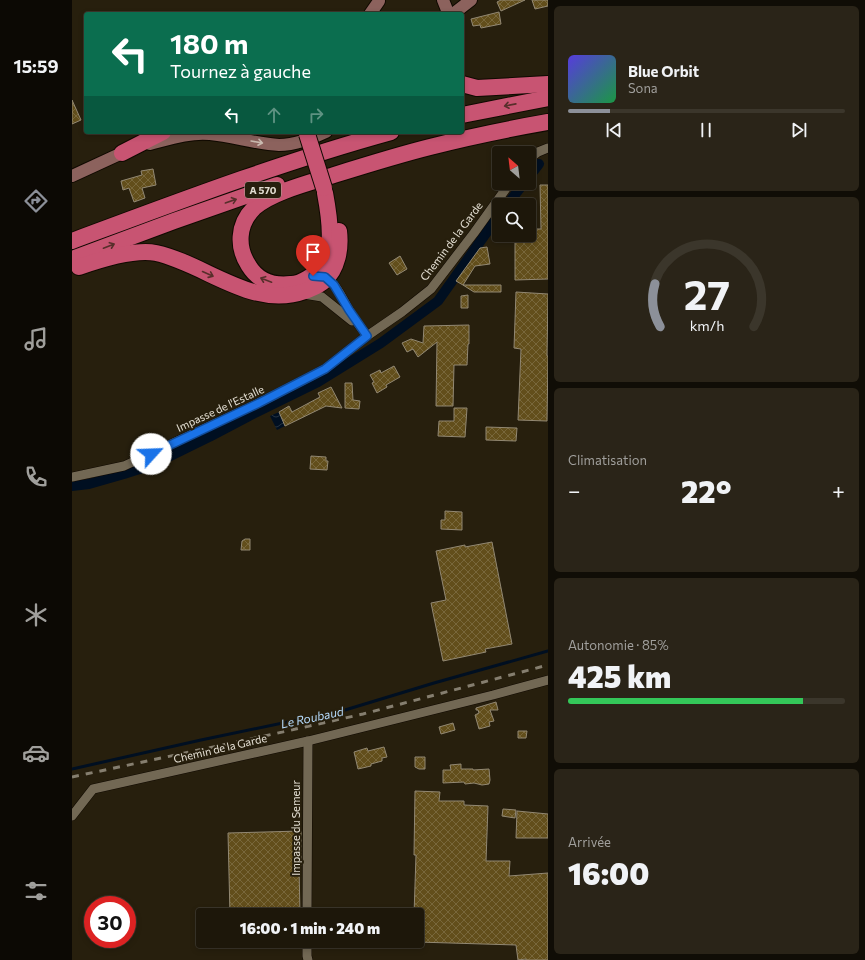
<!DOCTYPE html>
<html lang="fr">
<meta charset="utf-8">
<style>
:root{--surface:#1d170a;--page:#2a2418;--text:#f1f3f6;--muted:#a09f9c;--line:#3b362b;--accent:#8c9099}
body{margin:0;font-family:Commissioner,sans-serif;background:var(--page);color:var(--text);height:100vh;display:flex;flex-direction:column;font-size:15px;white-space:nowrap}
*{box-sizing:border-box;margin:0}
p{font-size:13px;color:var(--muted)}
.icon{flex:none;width:22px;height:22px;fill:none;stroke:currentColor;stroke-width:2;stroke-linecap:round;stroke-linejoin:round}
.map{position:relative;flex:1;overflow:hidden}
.panel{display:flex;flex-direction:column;gap:6px;padding:6px;background:#100d06;width:317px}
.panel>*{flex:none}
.banner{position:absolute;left:12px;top:12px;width:380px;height:122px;border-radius:4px;box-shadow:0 2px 6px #0003,0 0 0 1px var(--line);background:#0b6e4f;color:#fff;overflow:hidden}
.needle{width:26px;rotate:332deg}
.fabs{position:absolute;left:420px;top:146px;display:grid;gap:8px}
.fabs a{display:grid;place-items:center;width:44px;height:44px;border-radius:4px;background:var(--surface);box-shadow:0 2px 6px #0003,0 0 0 1px var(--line);font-size:20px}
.speed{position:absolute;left:12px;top:896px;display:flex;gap:8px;font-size:20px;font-weight:700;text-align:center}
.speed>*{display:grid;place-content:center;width:52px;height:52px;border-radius:50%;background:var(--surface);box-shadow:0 2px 6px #0003,0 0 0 1px var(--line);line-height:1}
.speed .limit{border:6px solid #d22;background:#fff;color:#111}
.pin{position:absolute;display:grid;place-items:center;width:34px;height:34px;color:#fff;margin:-41px -17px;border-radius:50% 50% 50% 0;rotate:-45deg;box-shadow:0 0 4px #0007}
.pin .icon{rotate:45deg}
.me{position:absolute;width:44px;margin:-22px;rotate:65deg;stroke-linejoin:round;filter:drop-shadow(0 0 3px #0008)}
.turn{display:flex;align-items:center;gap:14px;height:84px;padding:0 20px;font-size:18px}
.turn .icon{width:52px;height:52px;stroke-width:2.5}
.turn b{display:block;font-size:28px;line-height:34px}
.lanes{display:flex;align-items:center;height:38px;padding:0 20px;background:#0003;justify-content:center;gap:20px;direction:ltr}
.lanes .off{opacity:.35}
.big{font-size:30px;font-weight:800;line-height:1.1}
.panel .tile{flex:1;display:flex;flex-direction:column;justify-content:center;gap:6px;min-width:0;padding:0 14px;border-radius:6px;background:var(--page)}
.panel .dial{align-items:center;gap:0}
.dial svg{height:104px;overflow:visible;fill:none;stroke:var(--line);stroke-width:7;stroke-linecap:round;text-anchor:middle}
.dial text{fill:var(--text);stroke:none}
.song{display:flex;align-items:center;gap:12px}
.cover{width:48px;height:48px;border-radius:6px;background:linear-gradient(135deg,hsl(250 70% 55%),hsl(140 70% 35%))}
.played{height:4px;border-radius:2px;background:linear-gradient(90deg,var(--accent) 15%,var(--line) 15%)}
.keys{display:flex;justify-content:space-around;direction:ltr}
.heat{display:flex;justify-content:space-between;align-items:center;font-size:22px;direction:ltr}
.charge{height:6px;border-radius:3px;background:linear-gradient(90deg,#34c759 85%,var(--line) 0)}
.trip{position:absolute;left:124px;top:908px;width:228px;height:40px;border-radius:4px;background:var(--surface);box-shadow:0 2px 6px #0003,0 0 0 1px var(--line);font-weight:800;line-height:40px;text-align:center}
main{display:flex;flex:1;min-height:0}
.tabs{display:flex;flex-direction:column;width:72px;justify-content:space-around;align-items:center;background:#0c0904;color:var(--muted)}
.tabs .icon{width:28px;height:28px}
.tabs .active{color:var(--accent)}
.tabs b{font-size:18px;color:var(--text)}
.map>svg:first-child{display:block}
.water{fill:url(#water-waves)}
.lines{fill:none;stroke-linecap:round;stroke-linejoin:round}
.stream{stroke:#000f21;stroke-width:3}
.canal{stroke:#000f21;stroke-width:10}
.building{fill:url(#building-cross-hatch);stroke:#928873}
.minor-casing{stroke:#100900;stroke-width:10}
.secondary-casing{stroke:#100900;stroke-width:14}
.motorway-casing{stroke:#100900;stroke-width:18}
.minor{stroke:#726854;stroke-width:9}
.secondary{stroke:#8c625d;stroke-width:12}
.motorway{stroke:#c85472;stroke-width:16}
.rail{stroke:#857e6f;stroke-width:3;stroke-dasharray:7 7;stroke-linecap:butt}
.motorway-bridge-casing{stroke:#100900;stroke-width:18;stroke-linecap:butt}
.motorway-bridge{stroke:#c85472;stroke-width:16}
.oneway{stroke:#572f2b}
.oneway2{stroke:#cabab0}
.route-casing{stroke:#114b97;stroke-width:10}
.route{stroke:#1a73e8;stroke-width:7}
.labels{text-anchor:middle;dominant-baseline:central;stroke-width:4;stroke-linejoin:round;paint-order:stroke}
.shield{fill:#271f0d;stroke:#aba598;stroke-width:1}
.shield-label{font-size:10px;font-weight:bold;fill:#e4dfd3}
.street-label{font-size:11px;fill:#e4dfd3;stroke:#271f0d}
.water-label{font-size:12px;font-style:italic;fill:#b5dafb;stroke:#271f0d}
</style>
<main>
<nav class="tabs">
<b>15:59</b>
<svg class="icon active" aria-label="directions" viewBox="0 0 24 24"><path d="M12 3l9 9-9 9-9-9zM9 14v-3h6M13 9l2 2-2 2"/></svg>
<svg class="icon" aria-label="music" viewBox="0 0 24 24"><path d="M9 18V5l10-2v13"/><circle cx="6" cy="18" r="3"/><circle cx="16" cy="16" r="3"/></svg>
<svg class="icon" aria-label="phone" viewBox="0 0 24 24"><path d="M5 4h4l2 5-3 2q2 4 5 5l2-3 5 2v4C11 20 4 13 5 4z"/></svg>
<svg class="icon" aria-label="climate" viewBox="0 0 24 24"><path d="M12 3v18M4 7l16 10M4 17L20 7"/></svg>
<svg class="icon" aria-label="car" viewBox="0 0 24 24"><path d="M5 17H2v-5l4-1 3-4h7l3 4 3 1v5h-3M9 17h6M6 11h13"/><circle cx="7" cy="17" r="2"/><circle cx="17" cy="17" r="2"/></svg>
<svg class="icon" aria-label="filters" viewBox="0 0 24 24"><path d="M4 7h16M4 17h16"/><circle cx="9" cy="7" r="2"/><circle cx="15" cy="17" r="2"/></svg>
</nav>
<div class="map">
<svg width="476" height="960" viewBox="0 0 476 960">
<defs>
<pattern id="water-waves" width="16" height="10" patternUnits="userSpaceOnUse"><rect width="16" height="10" fill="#000f21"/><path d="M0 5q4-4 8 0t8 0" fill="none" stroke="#253240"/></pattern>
<pattern id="building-cross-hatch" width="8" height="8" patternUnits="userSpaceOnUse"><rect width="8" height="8" fill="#624e1b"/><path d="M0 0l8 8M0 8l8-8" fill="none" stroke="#78673b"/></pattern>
</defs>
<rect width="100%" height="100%" fill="#271f0d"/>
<path class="water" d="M207 412 213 426 205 430 198 416Z"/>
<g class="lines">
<path class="stream" d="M0 769 129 740 273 710 362 683 476 651"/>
<g class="canal">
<path d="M457 177 467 164"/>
<path d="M435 205 452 183"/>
<path d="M0 486 17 484 52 474 80 465 139 436 177 416 246 382 309 343 366 301 427 215"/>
</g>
</g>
<g class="building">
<path d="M429 0H453L429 11 425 2Z"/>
<path d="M460 0H476V6L463 9Z"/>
<path d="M427 12 429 24 409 28 408 25 401 26 399 19Z"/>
<path d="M0 100 9 120 0 124Z"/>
<path d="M81 169 84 185 70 188 73 198 62 202 57 188 51 190 49 181 70 175 69 171Z"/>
<path d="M468 185H476V279L443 280V235H457V229H469Z"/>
<path d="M415 247 418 264 403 266 391 285 384 281 408 248Z"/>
<path d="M328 256 335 269 325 275 317 263Z"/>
<path d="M391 285H429V292H402Z"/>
<path d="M444 292 476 294 475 356H476L475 421 446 420 449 349 442 348Z"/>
<path d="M396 295V308H389V296Z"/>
<path d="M397 325V344H396L395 365H382L381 406H364L365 342 346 357 341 349 335 352 330 343 339 339 351 343 352 326Z"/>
<path d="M322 366 328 377 314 385 315 387 305 393 300 383 302 382 298 375 308 370 309 373Z"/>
<path d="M273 383H280L281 400 288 401 287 409 273 408Z"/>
<path d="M259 387 270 408 254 406 213 426 207 412 217 406 220 412 248 397 246 393Z"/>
<path d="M382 408H395L393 437 366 436 367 421H382Z"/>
<path d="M414 427 445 428 444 441 414 440Z"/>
<path d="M239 456 254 457V461H256L255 470 238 469Z"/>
<path d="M373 511 390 512V530L369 529V520H373Z"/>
<path d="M173 539H178V550H169L170 541Z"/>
<path d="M420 542 440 644 413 649 414 652 371 661 359 603 374 600 364 551 393 545V547Z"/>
<path d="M424 702 426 710H418L422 721 417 722 418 726 407 729 403 715 407 713 406 710H404V708Z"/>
<path d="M381 723 383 730 369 734 367 727Z"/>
<path d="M446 731H455L454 738H446Z"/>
<path d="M312 747 315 757 310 758V761L299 764V766L286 769 282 752 295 748 296 751Z"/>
<path d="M343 757H353V769H347L343 767Z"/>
<path d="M389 764V769H401V770L417 769 418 780 417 784 410 785 402 783 393 784 392 782 371 783V770H379L378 765Z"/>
<path d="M343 791 368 792 367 801H392V805L416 806 414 861H438L437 876 476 873V960H454V959L446 960 444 945 345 942V915H342L344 855H342Z"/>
<path d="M431 809 444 810 443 818 430 816Z"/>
<path d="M445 811 476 814V838H444Z"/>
<path d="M229 831V866H227L228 915H158L156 833Z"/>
</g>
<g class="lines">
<defs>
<g id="minor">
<path d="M457 159 466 152 476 148"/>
<path d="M252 277C264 282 270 298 277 310 282 319 289 327 295 336"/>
<path d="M232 294 250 297 280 321"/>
<path d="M0 477 52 466 187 403 253 369 295 336 330 312 359 289 402 233 438 183"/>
<path d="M0 816 21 789 236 741 421 695 476 680"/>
<path d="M235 915 236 741"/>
<path d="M235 941V956L236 960"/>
</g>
<g id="secondary">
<path d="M371 0 375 10V14"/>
<path d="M298 14 307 1"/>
<path d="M381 14 399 0"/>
<path d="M78 144C97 139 118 132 138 134 161 136 184 144 207 145 222 145 242 138 254 132"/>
<path d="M0 176 50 153 58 150"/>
</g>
<g id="motorway">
<path d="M390 84 405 88 476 84"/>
<path d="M390 115 476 98"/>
<path d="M50 153 91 132"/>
<path d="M253 193C258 220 266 262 236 278 231 281 225 284 219 284 202 286 186 281 177 266 165 248 165 225 182 208 199 192 240 182 262 175 294 165 326 155 358 147 397 137 436 129 476 122"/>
<path d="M0 241C105 202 210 162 319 132"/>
<path d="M0 259 102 221 205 185"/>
<path d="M7 267C27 260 63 249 84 253 134 264 180 310 233 291 240 288 247 286 252 281 266 269 269 248 267 231"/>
</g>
</defs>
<use href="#minor" class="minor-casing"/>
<use href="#secondary" class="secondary-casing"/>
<use href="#motorway" class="motorway-casing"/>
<use href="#minor" class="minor"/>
<use href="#secondary" class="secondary"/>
<use href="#motorway" class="motorway"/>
<path class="rail" d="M0 777 188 737 291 714 476 665"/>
<defs>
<path id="motorway-bridge" d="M235 134 252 188"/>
</defs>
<use href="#motorway-bridge" class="motorway-bridge-casing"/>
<use href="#motorway-bridge" class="motorway-bridge"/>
</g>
<defs><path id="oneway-shaft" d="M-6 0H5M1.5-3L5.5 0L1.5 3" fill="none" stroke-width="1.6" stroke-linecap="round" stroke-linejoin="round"/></defs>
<g class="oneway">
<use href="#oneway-shaft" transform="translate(438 105) rotate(169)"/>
<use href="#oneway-shaft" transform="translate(159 201) rotate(-19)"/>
<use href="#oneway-shaft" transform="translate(37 246) rotate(-21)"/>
<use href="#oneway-shaft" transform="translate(136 274) rotate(24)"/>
<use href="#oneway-shaft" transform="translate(194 280) rotate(-159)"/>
</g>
<use class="oneway2" href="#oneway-shaft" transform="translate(185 142) rotate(10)"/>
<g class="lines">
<defs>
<path id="route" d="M79 454 187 403 253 369 295 336 277 310 262 285 253 277 241 276"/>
</defs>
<use href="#route" class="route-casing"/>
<use href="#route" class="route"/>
</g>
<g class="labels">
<rect class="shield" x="173" y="182" width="36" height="16" rx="3"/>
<g class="shield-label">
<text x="191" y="190">A 570</text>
</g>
<g class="street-label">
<text transform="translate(379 241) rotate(-53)">Chemin de la Garde</text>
<text transform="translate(148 408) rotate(-25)">Impasse de l'Estalle</text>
<text transform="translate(148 748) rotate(-13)">Chemin de la Garde</text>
<text transform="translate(223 828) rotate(-90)">Impasse du Semeur</text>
</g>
<g class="water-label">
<text transform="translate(240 717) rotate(-12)">Le Roubaud</text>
</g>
</g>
</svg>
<div class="fabs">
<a><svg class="needle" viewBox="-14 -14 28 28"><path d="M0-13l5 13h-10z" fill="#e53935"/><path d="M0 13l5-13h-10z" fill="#a09f9c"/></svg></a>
<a><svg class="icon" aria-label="search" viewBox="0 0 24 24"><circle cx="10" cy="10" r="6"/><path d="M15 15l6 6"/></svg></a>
</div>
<div class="speed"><div class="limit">30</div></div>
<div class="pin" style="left:241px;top:276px;background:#d93025"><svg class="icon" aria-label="arrive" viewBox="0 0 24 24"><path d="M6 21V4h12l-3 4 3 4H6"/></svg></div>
<svg class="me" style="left:79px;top:454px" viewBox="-20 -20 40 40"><circle r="19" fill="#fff"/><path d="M0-13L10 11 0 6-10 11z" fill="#1a73e8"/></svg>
<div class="trip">16:00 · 1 min · 240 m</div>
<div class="banner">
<div class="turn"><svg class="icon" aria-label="left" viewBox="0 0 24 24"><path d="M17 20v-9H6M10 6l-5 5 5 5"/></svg><div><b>180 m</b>Tournez à gauche</div></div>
<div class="lanes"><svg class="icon" aria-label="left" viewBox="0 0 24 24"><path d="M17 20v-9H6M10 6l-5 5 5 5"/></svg><svg class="icon off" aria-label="ahead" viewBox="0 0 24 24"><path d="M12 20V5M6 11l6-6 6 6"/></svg><svg class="icon off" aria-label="right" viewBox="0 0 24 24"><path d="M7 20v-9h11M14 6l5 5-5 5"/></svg></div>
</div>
</div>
<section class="panel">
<div class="tile">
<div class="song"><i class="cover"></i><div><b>Blue Orbit</b><p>Sona</p></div></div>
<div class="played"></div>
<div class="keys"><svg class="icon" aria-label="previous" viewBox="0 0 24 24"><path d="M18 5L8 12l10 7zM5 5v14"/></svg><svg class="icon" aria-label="pause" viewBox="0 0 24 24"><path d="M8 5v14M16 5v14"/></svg><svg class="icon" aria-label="next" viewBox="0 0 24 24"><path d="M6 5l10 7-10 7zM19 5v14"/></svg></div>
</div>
<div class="tile dial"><svg viewBox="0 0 100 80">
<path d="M14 69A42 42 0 1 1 86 69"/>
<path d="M14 69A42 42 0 0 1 10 36" stroke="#8c9099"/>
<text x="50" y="56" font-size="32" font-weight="700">27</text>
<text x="50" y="72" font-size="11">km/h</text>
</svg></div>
<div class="tile"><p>Climatisation</p>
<div class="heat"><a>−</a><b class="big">22°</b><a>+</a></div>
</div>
<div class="tile"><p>Autonomie · 85%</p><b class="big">425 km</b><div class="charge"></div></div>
<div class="tile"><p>Arrivée</p><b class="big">16:00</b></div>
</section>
</main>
